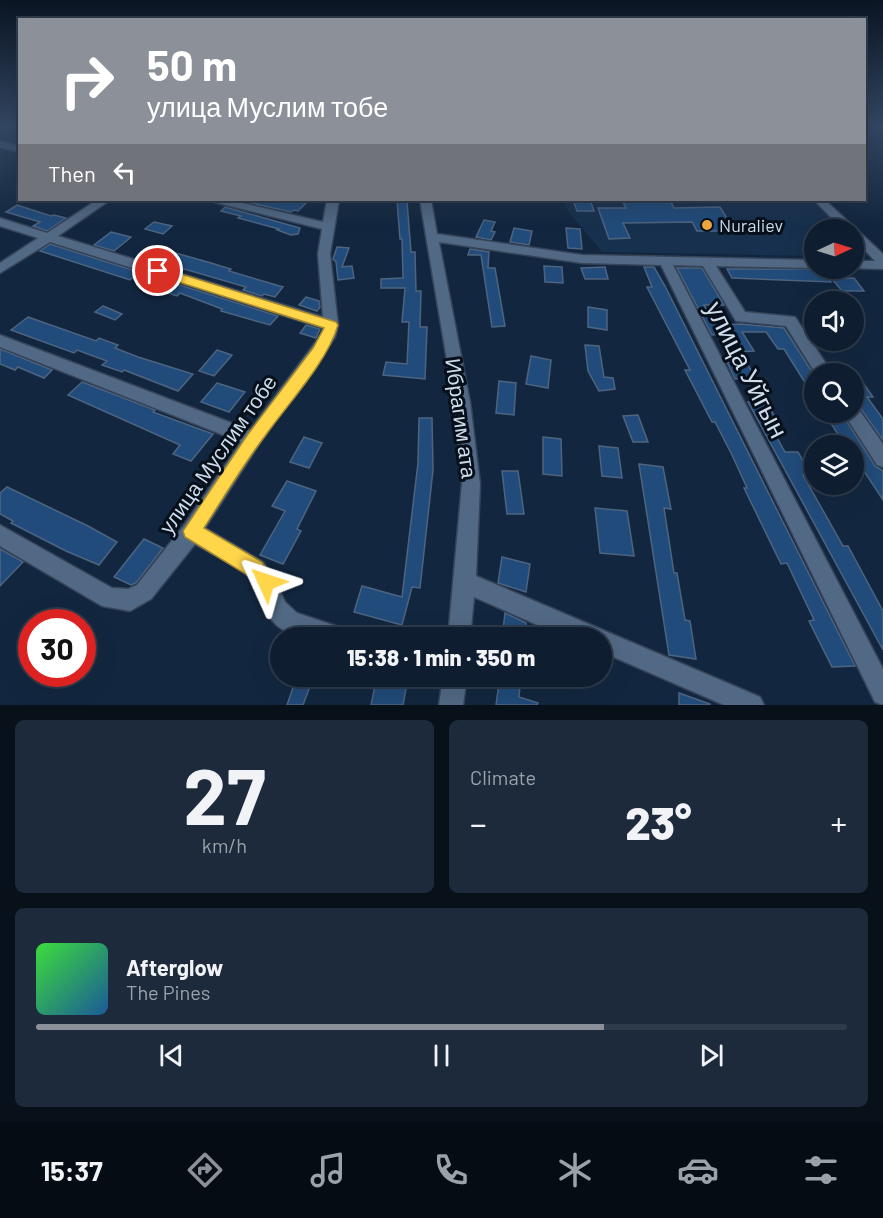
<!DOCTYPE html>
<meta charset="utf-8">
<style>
:root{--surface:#0e1d2f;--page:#1c2a3b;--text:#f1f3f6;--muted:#9ba2aa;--line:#2e3b4b;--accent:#8c9099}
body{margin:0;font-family:Barlow,sans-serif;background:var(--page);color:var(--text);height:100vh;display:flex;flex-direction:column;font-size:22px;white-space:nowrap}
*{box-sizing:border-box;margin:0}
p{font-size:20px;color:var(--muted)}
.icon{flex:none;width:33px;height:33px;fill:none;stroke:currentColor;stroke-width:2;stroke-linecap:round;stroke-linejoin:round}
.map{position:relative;height:705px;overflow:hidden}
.drawer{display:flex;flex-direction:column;gap:15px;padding:15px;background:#08101a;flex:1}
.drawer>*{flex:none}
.hud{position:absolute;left:18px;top:18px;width:848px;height:183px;border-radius:0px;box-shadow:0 6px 24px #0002,0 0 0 2px var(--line);background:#8c9099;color:#fff;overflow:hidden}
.needle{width:39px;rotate:86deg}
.fabs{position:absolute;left:804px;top:219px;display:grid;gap:12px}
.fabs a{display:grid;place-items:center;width:60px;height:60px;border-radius:50%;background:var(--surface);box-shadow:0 6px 24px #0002,0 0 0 2px var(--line);font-size:30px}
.speed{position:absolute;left:18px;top:609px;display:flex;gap:12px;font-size:30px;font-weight:700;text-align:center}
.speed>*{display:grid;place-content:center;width:78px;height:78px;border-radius:50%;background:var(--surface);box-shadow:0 6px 24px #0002,0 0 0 2px var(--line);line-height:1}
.speed .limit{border:9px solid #d22;background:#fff;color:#111}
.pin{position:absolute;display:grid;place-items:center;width:51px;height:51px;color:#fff;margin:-26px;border:3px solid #fff;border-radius:50%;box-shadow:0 2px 6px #0007}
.me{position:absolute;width:66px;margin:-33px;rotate:312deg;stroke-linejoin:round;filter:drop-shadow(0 0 4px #0008)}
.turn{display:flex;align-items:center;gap:21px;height:126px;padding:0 30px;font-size:27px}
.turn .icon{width:78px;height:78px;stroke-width:2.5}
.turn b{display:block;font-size:42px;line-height:51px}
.then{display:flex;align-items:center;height:57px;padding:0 30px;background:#0003;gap:12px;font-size:22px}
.big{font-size:45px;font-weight:800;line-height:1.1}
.drawer .tile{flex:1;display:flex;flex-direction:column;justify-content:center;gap:9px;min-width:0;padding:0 21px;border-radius:9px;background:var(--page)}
.drawer .dial{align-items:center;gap:0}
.dial b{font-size:78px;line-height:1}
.song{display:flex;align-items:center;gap:18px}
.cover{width:72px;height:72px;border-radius:9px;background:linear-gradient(135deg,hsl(120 70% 55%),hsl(210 70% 35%))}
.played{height:6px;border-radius:3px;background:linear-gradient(90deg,var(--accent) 70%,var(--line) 70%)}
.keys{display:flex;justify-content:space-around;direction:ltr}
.heat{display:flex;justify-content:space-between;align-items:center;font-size:33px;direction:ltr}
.drawer .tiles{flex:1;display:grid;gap:15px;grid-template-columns:1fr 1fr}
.tile:last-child{grid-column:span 2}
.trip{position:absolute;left:270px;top:627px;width:342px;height:60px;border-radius:30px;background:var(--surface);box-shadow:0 6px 24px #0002,0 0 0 2px var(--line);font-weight:800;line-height:60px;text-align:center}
.tab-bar{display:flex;height:96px;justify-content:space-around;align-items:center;background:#060c13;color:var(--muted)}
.tab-bar .icon{width:42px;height:42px}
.tab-bar .selected{color:var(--accent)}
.tab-bar b{font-size:27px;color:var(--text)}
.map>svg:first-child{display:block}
.built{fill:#17304d}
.building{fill:#214b7a;stroke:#4d6480;stroke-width:1.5}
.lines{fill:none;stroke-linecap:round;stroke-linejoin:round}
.minor-casing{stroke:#364459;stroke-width:3}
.minor{fill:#526985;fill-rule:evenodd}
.route{fill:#ffd54a;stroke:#a68a30;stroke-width:1.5}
.poi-dot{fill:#eea73d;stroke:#07101a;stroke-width:2}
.labels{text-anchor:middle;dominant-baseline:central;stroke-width:6;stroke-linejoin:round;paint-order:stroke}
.far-poi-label{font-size:18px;fill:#cedcec;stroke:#07101a;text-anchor:start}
.street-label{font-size:21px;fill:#cedcec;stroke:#07101a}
.near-street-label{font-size:26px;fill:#cedcec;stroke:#07101a}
</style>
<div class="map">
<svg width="883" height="705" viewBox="0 0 883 705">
<rect width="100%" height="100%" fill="#12273f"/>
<path class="built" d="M563 200H811L840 229 814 230V256L602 252 568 211Z"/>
<g class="building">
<path d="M238 200H309L298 211 294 210 291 212Z"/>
<path d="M573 200H590L594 211H577Z"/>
<path d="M622 200H670L674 208 720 207 735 231H697L692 222 623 223 630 238 609 239 598 208H626Z"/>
<path d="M397 201H407L411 252H415L416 291H421L420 327H427L425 379 383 375 386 362 407 364 409 322H402L405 288H381V279L403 278 402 239H400Z"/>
<path d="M17 205 51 216 54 215 66 218 47 231 33 226 40 222 6 212Z"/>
<path d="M225 207 300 228 298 234 291 235 277 230 279 229 238 218 241 216 221 211Z"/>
<path d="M484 220 495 222 491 231 495 232 491 240 476 237Z"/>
<path d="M154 222 172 226 163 234 145 229Z"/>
<path d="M514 228 532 231 529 245 510 242Z"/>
<path d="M566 228 580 229 582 249 568 248Z"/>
<path d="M111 232 131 237 114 251 94 245Z"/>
<path d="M50 244 278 316 270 325 221 311 222 309 180 293 177 296 154 289 157 286 132 278 130 280 40 251Z"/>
<path d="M151 246 211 263 231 269 229 271 283 287 275 297 264 294 262 296 243 290 246 287 174 266 172 269 137 258Z"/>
<path d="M337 247 349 248 342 267 352 266 354 278 338 280 336 262 333 259Z"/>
<path d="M470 249 489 252 488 268H495L505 326 492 327 481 255H468Z"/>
<path d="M544 266 562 267 563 283 545 282Z"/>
<path d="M605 267 608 279H585L581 268Z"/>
<path d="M644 267H654L665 286 855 666 832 667 809 621 814 620 787 563 781 564 744 488H747L732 455 715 422H712L685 370H690L647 287H652Z"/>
<path d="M677 268H702L724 305H704L716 325 741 324 784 328 814 375V390L809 381H804L784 349H778L766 332H742L754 351 735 352 725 334 712 335Z"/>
<path d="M727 269H821L831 282 732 278Z"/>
<path d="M854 278 864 291H842L832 279Z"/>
<path d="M306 297 319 301 320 307 317 311 299 305Z"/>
<path d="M103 306 122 314 115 320 95 312Z"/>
<path d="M588 307 607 310V330L588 327Z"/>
<path d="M28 317 96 341 99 338 118 345 115 348 138 357 193 374 178 391 124 370 122 372 102 365 107 361 77 350 74 353 11 330Z"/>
<path d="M306 325 320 329 316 338 300 333Z"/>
<path d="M585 345 599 346 604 377 613 378 615 389 599 391 588 371Z"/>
<path d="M0 349 52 370 44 378 18 367 15 370 0 364Z"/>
<path d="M217 350 232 355 214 376 199 371Z"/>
<path d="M531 356 551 360 548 388 526 384Z"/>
<path d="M746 361 755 378 735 379 727 362Z"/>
<path d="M854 370 873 397H867L883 419V440L854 399Z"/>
<path d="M499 381 516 383 514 415 496 413Z"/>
<path d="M82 382 155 410 153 412 213 434 191 461 173 454 180 445 68 395Z"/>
<path d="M217 383 245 392 229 412 201 402Z"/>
<path d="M766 401 779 424 770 425 785 452H798L811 475H803L843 546H848L883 611V650L748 402Z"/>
<path d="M829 412H841L875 466 883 471V500L856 459H854V446H845L829 420H833Z"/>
<path d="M638 415 648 442H633L623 416Z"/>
<path d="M419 418H432L433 470 420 588 412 587 402 625 354 612 362 586 402 597 418 463Z"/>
<path d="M304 437 322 443 309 468 290 462Z"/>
<path d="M543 437 561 439 562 476 543 474Z"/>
<path d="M599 446 618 448 622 478 602 476Z"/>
<path d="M639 464 663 467 671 509 664 508 674 573H677L685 620 690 621 696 659 669 655Z"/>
<path d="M502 471H518L524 514H507Z"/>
<path d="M287 481 316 491 297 529 301 531 283 564 260 555 285 511 272 506Z"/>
<path d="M7 487 88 526 117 542 99 565 66 551 11 523 13 521 0 514V493Z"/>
<path d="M595 508 627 511 634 556 600 553Z"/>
<path d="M144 539 163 548 136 583 131 585 114 577Z"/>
<path d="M0 549 23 562 0 586Z"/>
<path d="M502 557 530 564 526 592 498 583Z"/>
<path d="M505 613 526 623 525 638H502Z"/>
<path d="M297 676H314L303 705H287Z"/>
<path d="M317 676H355L351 688 317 680Z"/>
<path d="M377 676 408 678 403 705H371Z"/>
<path d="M500 676H521L519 697 538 703 537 705H496Z"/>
<path d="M679 693 710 704V705H679Z"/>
</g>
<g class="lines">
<defs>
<g id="minor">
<path d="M0 141 20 146V152L0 147Z"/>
<path d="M97 200H110L58 236 323 317 318 254 322 229 214 202 212 200H230L323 222 327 200H339L330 254 338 325 335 337 259 444 205 528 263 562 273 575 285 602 297 613 348 630 351 638C325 638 285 643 269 616 261 603 260 589 250 578 239 565 210 553 195 544L151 599 130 611 102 606 0 546V525L112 588 128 589 137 585 185 524 241 442 0 347V335L250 430 321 335 323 328 50 242 0 273V263L38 238 0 226V218L47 233Z"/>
<path d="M420 200H431L437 234 582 255 814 260V268L716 266 745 312 795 317 833 374H816L786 326 736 321 703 266 673 265 883 669V705L875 702 661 265 582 263 439 242 470 402 480 484 476 576 760 697 764 705H724L602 652V638H567L474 597 470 638H448L462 484 454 402Z"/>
<path d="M814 200H825L883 254V269L852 268H854V261H875L854 239V230H843Z"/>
<path d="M854 406 857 407 883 444V467L877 465 843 412H854Z"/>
<path d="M443 676H467L463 705H439Z"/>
</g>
</defs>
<use href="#minor" class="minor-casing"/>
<use href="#minor" class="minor"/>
</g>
<linearGradient id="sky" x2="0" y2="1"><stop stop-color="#0a1523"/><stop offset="0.56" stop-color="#334763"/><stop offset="1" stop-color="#334763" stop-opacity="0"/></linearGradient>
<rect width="883" height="226" fill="url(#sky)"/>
<path class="route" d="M158 267 336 322 338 325C328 361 287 405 265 436 243 465 224 497 204 528L262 562 275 582 273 589 266 591 259 589 249 576 185 537 183 531 248 434 313 348 324 328 153 274V269Z"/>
<circle class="poi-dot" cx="707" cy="225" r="6"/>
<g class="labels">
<g class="far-poi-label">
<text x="719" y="225">Nuraliev</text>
</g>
<g class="street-label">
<text transform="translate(462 418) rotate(82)">Ибрагим ата</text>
<text transform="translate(217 454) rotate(-55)">улица Муслим тобе</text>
</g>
<g class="near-street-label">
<text transform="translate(748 369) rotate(63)">улица Уйгын</text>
</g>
</g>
</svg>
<div class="fabs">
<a><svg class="needle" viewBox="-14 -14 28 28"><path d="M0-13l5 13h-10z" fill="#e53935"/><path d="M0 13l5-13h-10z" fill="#9ba2aa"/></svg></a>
<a><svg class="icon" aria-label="sound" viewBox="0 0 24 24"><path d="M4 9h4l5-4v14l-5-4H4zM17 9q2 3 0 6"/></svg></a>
<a><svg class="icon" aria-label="search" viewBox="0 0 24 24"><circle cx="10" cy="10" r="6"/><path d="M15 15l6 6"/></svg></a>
<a><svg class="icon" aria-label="layers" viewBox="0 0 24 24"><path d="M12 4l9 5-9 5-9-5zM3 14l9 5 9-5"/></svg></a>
</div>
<div class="speed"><div class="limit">30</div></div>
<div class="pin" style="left:158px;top:271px;background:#d93025"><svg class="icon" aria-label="arrive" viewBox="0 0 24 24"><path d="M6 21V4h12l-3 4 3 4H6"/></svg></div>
<svg class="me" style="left:266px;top:582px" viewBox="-20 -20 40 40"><path d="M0-17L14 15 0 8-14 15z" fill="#ffd54a" stroke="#fff" stroke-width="4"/></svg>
<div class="trip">15:38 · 1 min · 350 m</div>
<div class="hud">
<div class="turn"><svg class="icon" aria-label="right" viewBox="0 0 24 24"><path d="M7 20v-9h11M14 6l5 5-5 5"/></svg><div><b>50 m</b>улица Муслим тобе</div></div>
<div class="then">Then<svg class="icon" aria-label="left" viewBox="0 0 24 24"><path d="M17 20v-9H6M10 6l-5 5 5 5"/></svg></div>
</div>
</div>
<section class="drawer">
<div class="tiles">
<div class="tile dial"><b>27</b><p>km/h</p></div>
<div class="tile"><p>Climate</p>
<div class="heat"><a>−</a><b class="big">23°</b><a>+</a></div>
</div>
<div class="tile">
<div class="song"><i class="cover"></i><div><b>Afterglow</b><p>The Pines</p></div></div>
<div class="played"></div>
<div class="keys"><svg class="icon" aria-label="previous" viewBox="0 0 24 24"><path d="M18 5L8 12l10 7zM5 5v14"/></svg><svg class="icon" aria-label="pause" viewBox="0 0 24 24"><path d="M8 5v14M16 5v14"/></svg><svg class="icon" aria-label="next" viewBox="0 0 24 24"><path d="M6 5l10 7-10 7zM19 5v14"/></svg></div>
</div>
</div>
</section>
<nav class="tab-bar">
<b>15:37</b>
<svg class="icon selected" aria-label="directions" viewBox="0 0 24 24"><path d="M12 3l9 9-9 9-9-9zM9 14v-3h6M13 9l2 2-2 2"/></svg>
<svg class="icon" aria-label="music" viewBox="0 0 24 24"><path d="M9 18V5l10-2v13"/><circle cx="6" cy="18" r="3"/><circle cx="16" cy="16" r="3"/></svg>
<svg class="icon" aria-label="phone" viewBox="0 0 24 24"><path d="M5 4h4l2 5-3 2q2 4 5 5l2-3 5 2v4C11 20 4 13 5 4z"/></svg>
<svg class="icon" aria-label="climate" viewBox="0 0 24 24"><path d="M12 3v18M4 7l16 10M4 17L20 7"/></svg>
<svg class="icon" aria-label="car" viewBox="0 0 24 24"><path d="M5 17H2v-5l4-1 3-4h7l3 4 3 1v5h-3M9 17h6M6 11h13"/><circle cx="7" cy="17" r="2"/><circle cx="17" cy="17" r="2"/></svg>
<svg class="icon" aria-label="filters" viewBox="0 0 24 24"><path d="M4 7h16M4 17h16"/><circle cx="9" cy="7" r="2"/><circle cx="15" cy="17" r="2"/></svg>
</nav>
